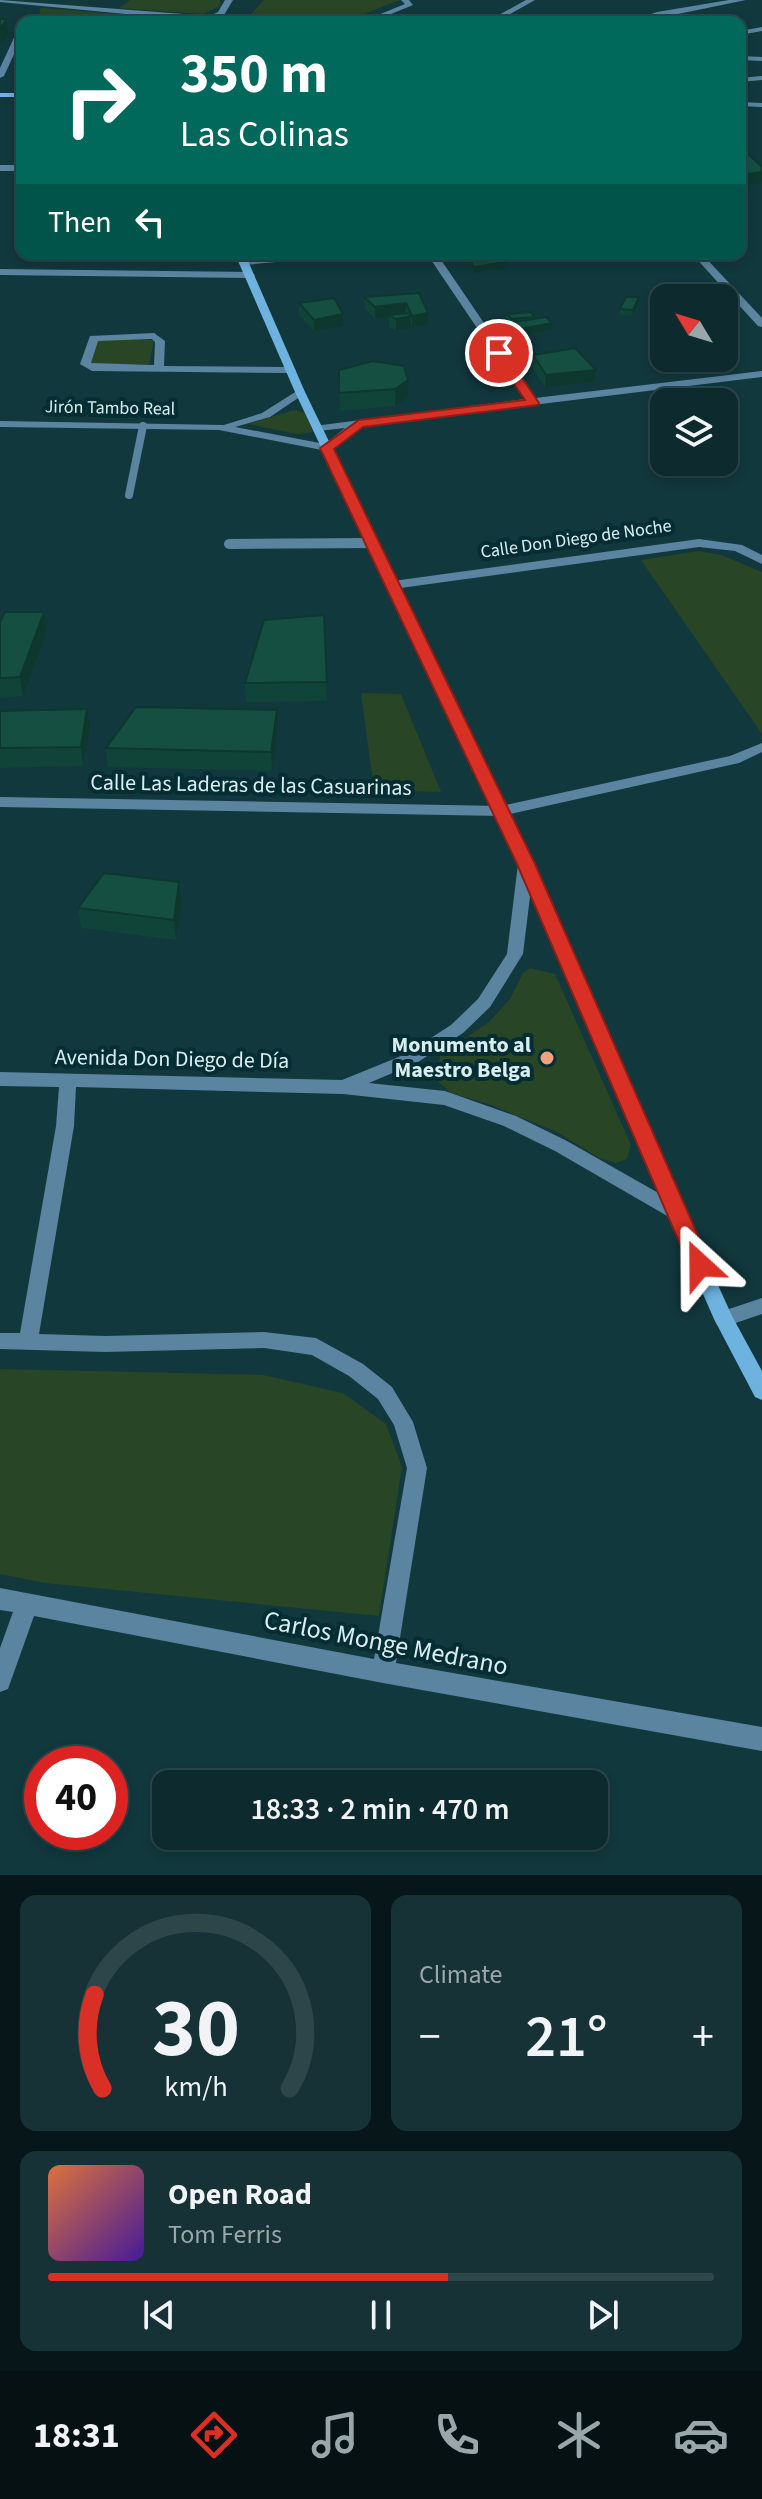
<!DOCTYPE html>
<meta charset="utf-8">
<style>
:root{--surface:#0d2a2e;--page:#163236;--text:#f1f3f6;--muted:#9aa7aa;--line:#2d464a;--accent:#d93025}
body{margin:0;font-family:"Source Sans 3",sans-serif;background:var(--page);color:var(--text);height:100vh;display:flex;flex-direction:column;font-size:30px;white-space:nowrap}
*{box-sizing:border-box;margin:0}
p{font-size:26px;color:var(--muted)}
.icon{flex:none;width:44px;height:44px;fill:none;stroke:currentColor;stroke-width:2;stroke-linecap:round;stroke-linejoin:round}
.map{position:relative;height:1875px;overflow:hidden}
.side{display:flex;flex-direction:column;gap:20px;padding:20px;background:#071719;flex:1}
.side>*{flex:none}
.hud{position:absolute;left:16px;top:16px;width:730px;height:244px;border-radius:16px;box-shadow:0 4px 12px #0003,0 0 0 2px var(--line);background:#00695c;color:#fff;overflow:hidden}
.needle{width:52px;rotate:308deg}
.controls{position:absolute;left:650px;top:284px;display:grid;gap:16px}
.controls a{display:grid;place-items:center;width:88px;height:88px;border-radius:16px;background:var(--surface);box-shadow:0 4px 12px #0003,0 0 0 2px var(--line);font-size:40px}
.speed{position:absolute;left:24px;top:1746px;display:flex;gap:16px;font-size:40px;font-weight:700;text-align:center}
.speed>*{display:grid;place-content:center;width:104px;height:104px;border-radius:50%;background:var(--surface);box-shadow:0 4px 12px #0003,0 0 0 2px var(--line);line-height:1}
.speed .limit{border:12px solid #d22;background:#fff;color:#111}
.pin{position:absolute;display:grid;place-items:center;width:68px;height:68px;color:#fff;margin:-34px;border:4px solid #fff;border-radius:50%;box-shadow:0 2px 8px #0007}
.me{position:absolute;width:88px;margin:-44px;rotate:336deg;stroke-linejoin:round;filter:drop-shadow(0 0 6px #0008)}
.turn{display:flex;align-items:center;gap:28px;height:168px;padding:0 32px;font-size:36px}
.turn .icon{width:104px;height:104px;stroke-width:2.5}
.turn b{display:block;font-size:56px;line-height:68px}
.then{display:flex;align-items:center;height:76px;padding:0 32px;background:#0003;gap:16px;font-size:30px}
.big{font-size:60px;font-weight:600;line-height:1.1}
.side .tile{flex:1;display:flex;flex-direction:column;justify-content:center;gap:12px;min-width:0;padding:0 28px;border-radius:16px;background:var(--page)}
.side .dial{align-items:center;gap:0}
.dial svg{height:208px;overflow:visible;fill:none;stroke:var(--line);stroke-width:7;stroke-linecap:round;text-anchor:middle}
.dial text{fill:var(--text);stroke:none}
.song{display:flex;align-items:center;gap:24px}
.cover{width:96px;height:96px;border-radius:12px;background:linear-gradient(135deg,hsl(20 70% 55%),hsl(260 70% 35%))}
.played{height:8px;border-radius:4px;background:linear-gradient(90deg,var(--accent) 60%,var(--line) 60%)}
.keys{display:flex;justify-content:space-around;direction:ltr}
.heat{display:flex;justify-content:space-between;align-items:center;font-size:44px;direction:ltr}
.side .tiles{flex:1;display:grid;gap:20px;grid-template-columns:1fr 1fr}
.tile:last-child{grid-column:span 2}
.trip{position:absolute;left:152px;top:1770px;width:456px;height:80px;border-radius:16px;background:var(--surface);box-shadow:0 4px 12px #0003,0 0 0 2px var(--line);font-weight:600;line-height:80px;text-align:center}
.tabs{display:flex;height:128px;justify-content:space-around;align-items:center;background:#051112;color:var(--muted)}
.tabs .icon{width:56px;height:56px}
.tabs .selected{color:var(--accent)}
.tabs b{font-size:36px;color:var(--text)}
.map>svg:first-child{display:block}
.green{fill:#284525}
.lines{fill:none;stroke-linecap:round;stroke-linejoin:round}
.lane-far1{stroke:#5b84a0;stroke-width:8}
.lane{stroke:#5b84a0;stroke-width:10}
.street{fill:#5b84a0;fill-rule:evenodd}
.secondary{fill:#6eb2df;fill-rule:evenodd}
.wall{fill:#114439}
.shaded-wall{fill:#0e372e}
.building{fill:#144f42;stroke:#0e372e;stroke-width:2}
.route{fill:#d93025;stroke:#8d1f18;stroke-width:2}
.poi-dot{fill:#f1a17d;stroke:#042e33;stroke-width:3}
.labels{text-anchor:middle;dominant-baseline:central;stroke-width:8;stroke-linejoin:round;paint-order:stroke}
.far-street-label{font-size:18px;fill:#daeef1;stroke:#042e33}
.street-label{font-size:22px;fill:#daeef1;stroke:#042e33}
.poi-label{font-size:22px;font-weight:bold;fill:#daeef1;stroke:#042e33;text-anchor:end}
.near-street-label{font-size:26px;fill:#daeef1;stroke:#042e33}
</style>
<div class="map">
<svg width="762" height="1875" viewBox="0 0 762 1875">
<rect width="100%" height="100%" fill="#11383d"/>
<g class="green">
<path d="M130 0H220V6L203 14 119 8Z"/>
<path d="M264 0H400L364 14 249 16Z"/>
<path d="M41 8 198 20 56 22 37 20Z"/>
<path d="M97 340H154L149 364H91Z"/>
<path d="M294 410 305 413 313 432 296 434 248 424Z"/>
<path d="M699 551 721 555 762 572V734L641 560Z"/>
<path d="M361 693 401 694 441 792 374 790Z"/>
<path d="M530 968 555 974 631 1145 627 1159 616 1163 599 1158 557 1132 491 1105 451 1093 433 1077 441 1055 489 1022 510 999 523 973Z"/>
<path d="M0 1369 263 1375 343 1393 386 1424 402 1467 379 1616 45 1583 0 1574Z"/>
</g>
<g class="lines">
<path class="lane-far1" d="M129 495 143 426"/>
<path class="lane" d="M229 544 373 543"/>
<g class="street">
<path d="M0 0 210 16 218 12 225 0H233L224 15 210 22 0 2Z"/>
<path d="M401 0H409L413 5 374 21 235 18 231 16 235 14 373 17 405 4Z"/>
<path d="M526 0H535L496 22H486Z"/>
<path d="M729 0H746L639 22H627L657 12Z"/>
<path d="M22 27V37L4 76 0 78V68L18 29Z"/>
<path d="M762 27V31L740 35V31Z"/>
<path d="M740 56 762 57V61L740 60Z"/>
<path d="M762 76V80L740 82V78Z"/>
<path d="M740 102 762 103V107L740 106Z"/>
<rect x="0" y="165" width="22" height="6"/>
<path d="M299 254H336L331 257 244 265 239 262 244 259Z"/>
<path d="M427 254H437L535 398 762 371V377L361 426 327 451 219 430 0 427V421L224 425 262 413 300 389 304 390V394L270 417 235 427 325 444 345 428 318 431 314 430V426L525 399Z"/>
<path d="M692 254H702L762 318V327L758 326Z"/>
<path d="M0 269 250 272 255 275 250 278 0 275Z"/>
<path d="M154 333 165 341 164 366 291 367 296 370 291 373 92 371 80 364 90 336ZM152 339 155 342 154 365 91 363 98 341Z"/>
<path d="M699 539 742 545 762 555V564L735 551 699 547 393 589 387 585 393 581Z"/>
<path d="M762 743V752L739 763 501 816 0 807V797L501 806 730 756Z"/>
<path d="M526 859 534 864 523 954 490 1007 463 1033 418 1062 369 1083 445 1091 516 1116 567 1141 683 1207 685 1212 683 1217 676 1219 669 1217 555 1151 504 1126 444 1105 343 1094 76 1087 74 1126 39 1334 105 1336 264 1332 316 1338 363 1364 392 1387 413 1422 427 1468 396 1663 762 1727V1751L383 1683 34 1616 8 1689 0 1692V1648L13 1612 0 1610V1588L374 1659 407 1468 394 1425 378 1399 349 1376 312 1355 264 1348 105 1352 0 1349V1333H20L56 1126 59 1087 0 1086V1072L342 1080 406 1054 451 1025 478 999 507 954 518 864Z"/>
<path d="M762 1298V1314L724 1327 717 1325 714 1319 717 1313Z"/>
</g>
<g class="secondary">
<rect x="0" y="93" width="22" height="4"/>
<path d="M235 254H245L305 392 534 864 685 1212 732 1316 762 1371V1400L755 1397 714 1319 667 1212 518 864 295 392Z"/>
</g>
</g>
<g class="wall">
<path d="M587 254H623L596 259Z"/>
<path d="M419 293 428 313V324L412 327 411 325V328L396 330 389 327V317L375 318 365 309 364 297Z"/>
<path d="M639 297V303L632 316 620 315V309Z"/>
<path d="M299 303 343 326 314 331 299 315Z"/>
<path d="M507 314 534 317V319L552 323V329L520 335 514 328V325H511L506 320Z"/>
<path d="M533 355 596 370 595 382 545 387 532 367Z"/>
<path d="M373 361 408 397 395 406 340 411 339 370Z"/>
<path d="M44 612 47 631 23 696 0 698V622Z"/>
<path d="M324 615 327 701 246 702 245 683Z"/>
<path d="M0 711 90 729 83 766 0 768Z"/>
<path d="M278 729 272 771 108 767 106 748Z"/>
<path d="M179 882 182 901 176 940 81 928 78 908Z"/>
</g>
<g class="shaded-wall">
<path d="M6 19 8 33 2 45 0 30Z"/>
<path d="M762 172V183L740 185V175Z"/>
<path d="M596 254H623L596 259Z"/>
<path d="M505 262V268L474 273V267Z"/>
<path d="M639 297V303L632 316 633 310Z"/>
<path d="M406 303 405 315H389V317L375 318V307Z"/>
<path d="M728 312 727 324H725L724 330V313Z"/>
<path d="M428 313V324L412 327V316Z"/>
<path d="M343 314V326L314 331V320Z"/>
<path d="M411 316V328L396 330V319Z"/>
<path d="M552 323V329L520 335V329Z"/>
<path d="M596 370 595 382 545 387 546 375Z"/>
<path d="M408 380V397L395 406V389Z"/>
<path d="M44 612 47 631 23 696 20 677Z"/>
<path d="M87 709 90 729 83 766 81 747Z"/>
<path d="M277 710 278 729 272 771 271 752Z"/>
<path d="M179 882 182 901 176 940 174 920Z"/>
</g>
<g class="building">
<path d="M0 19H6L0 30Z"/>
<path d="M740 154H748L762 167V172L740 175Z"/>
<path d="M497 255 505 262 474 267 470 260Z"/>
<path d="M419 293 428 313 412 316 406 303 375 307 364 297Z"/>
<path d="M626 297H639L633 310 620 309Z"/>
<path d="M334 298 343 314 314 320 299 303Z"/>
<path d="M531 312 534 317 512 319 507 314Z"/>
<path d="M410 313 411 316 396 319 389 315Z"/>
<path d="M546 317 552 323 520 329 514 322Z"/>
<path d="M575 348 596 370 546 375 533 355Z"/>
<path d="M373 361 404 366 408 380 395 389 339 393V370Z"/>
<path d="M5 612H44L20 677 0 678V622Z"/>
<path d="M324 615 327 682 245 683 264 620Z"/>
<path d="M136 707 277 710 271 752 106 748Z"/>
<path d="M87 709 81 747 0 748V711Z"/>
<path d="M104 873 179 882 174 920 78 908Z"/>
</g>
<path class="route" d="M499 350 504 351 539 403 538 405 363 427 334 449 535 864 711 1265 708 1272 700 1274 693 1272 689 1265 517 864 320 448 359 420 525 400 493 353Z"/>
<circle class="poi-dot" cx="547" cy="1058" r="8"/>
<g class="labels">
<g class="far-street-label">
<text transform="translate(110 408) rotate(1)">Jirón Tambo Real</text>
<text transform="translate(576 539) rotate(-8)">Calle Don Diego de Noche</text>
</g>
<g class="street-label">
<text transform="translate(251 785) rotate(1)">Calle Las Laderas de las Casuarinas</text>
<text transform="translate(172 1059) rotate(1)">Avenida Don Diego de Día</text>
</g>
<g class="poi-label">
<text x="531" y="1045">Monumento al<tspan x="531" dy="25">Maestro Belga</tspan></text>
</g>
<g class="near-street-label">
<text transform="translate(386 1643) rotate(11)">Carlos Monge Medrano</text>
</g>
</g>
</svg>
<div class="controls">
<a><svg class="needle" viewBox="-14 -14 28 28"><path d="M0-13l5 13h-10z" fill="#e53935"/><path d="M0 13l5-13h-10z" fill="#9aa7aa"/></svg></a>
<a><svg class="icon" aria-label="layers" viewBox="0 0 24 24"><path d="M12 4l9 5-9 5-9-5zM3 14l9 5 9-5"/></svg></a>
</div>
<div class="speed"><div class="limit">40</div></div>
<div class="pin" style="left:499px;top:353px;background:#d93025"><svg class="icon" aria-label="arrive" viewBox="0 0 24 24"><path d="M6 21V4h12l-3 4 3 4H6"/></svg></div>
<svg class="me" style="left:700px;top:1265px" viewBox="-20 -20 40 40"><path d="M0-17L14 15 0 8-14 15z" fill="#d93025" stroke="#fff" stroke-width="4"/></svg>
<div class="trip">18:33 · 2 min · 470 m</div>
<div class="hud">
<div class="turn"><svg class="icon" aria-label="right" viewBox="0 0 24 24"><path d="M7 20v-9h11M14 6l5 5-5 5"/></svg><div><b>350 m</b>Las Colinas</div></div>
<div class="then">Then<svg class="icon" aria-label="left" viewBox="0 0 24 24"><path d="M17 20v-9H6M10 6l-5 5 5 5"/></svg></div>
</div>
</div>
<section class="side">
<div class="tiles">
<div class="tile dial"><svg viewBox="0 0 100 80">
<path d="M14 69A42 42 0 1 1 86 69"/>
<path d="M14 69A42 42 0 0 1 11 33" stroke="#d93025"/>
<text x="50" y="56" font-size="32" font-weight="700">30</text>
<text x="50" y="72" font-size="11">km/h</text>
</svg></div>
<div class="tile"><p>Climate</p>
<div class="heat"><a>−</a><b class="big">21°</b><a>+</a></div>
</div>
<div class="tile">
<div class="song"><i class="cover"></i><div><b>Open Road</b><p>Tom Ferris</p></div></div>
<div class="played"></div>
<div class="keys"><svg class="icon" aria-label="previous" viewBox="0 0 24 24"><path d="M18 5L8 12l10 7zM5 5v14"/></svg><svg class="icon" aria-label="pause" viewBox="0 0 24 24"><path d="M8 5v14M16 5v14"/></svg><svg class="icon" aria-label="next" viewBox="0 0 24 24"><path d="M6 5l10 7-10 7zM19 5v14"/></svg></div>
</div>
</div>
</section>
<nav class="tabs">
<b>18:31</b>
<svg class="icon selected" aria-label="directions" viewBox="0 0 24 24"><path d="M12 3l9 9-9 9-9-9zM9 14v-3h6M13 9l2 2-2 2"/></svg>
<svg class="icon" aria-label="music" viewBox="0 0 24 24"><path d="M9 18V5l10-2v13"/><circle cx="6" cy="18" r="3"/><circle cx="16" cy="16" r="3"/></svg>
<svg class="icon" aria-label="phone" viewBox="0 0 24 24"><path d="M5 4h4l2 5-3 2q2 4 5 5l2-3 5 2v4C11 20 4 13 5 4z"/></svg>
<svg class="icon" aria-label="climate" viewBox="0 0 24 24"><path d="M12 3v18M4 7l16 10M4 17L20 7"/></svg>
<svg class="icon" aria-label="car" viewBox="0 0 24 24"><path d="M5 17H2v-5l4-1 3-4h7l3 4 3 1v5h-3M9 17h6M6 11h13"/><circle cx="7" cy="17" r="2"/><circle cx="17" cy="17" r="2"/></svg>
</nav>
